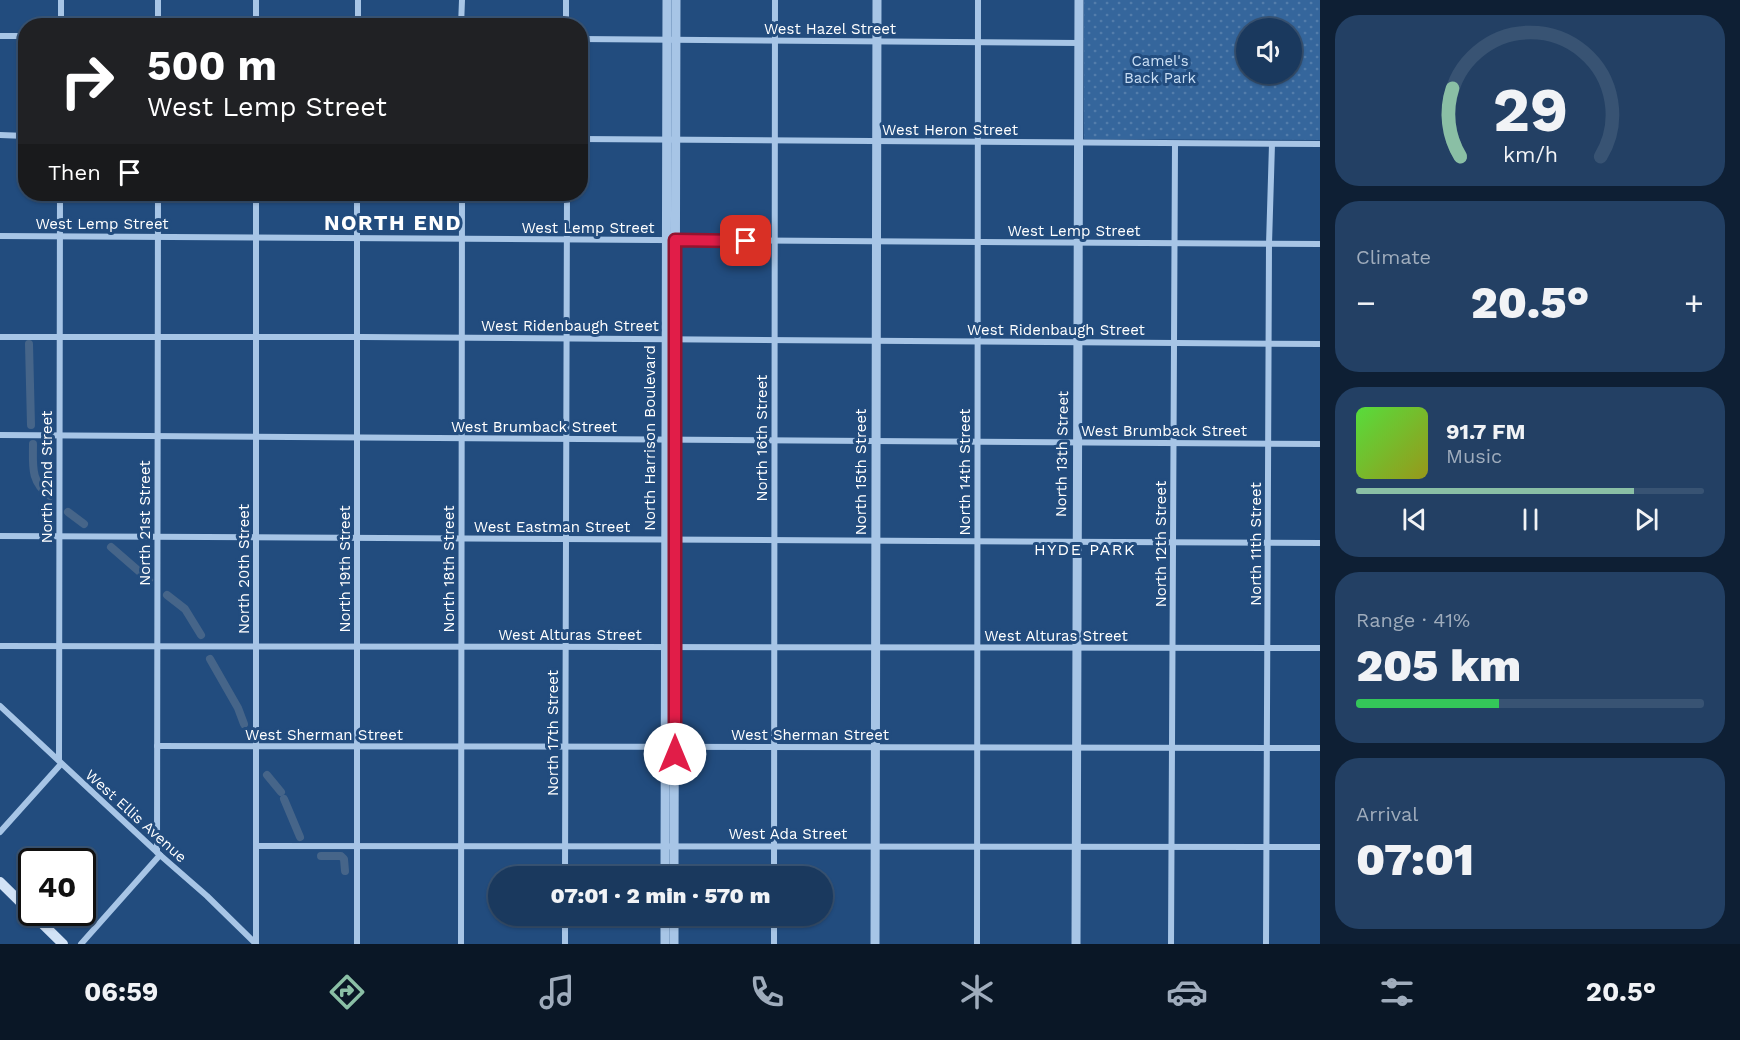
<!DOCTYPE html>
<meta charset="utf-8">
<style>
:root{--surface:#1a395e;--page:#234064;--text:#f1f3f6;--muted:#9facbc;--line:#385373;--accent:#8abfa5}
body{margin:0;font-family:"Work Sans",sans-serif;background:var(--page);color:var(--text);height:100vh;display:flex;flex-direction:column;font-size:22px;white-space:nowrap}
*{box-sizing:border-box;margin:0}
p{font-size:20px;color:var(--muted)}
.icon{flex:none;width:33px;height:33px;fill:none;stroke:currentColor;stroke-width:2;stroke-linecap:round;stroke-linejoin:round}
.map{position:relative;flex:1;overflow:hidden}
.details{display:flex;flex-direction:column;gap:15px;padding:15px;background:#0e1f34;width:420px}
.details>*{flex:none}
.banner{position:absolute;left:18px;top:18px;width:570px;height:183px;border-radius:24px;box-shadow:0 2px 4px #0004,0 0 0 2px var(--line);background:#202124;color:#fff;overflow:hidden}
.controls{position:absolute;left:1236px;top:18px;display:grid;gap:12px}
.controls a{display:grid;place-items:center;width:66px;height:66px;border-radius:50%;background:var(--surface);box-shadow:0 2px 4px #0004,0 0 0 2px var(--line);font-size:30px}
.speed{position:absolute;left:18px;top:848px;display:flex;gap:12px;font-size:30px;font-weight:700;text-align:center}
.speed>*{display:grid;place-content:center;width:78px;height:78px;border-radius:50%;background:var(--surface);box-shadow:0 2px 4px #0004,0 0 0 2px var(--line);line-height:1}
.speed .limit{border:3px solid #111;border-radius:9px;background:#fff;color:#111}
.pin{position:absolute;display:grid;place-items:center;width:51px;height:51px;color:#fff;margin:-26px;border-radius:12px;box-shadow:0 3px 9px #0006}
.me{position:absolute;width:66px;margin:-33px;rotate:0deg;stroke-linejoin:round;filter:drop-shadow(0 0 4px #0008)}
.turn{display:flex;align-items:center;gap:21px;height:126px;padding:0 30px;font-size:27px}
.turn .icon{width:78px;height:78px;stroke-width:2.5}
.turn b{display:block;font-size:42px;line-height:51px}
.then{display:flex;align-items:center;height:57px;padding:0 30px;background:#0003;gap:12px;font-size:22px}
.big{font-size:45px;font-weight:800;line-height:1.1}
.details .tile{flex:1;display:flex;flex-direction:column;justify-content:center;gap:9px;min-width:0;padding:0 21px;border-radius:24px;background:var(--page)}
.details .dial{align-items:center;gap:0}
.dial svg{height:156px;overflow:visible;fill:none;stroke:var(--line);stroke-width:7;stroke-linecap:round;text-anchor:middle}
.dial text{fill:var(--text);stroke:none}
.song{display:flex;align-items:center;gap:18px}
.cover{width:72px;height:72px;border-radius:9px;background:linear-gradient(135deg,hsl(110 70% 55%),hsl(60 70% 35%))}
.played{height:6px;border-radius:3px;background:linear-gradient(90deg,var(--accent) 80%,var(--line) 80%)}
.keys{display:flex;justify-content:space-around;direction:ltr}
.heat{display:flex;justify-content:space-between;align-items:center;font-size:33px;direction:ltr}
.charge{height:9px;border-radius:4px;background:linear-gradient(90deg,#34c759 41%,var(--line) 0)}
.trip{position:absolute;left:488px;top:866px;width:345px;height:60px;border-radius:30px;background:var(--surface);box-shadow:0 2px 4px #0004,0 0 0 2px var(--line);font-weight:800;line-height:60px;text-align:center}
.menu{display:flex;height:96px;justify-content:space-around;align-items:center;background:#0a1726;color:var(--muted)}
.menu .icon{width:42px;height:42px}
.menu .active{color:var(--accent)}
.menu b{font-size:27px;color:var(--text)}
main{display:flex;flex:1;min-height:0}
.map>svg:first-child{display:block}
.park{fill:url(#park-dots);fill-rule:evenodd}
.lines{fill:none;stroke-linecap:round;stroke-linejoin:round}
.canal{stroke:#466589;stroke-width:8}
.minor{stroke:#a7c5e6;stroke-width:6}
.tertiary{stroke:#a7c5e6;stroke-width:9}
.secondary{stroke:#d1e2f6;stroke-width:10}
.route-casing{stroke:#92132f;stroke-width:15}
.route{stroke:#e11d48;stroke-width:10}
.labels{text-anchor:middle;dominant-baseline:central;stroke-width:6;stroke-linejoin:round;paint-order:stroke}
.street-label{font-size:15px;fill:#fff;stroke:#224c7e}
.park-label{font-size:15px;fill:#cadff5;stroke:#224c7e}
.neighbourhood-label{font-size:16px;letter-spacing:1.5px;fill:#fff;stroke:#224c7e}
.district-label{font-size:21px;font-weight:bold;letter-spacing:1.5px;fill:#fff;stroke:#224c7e}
</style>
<main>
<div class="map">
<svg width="1320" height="944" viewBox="0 0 1320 944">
<defs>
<pattern id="park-dots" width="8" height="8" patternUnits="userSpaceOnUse" patternTransform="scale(1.5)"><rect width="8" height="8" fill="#35669c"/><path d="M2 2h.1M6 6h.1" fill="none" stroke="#537dab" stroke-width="1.8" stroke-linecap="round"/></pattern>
</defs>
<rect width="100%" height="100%" fill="#224c7e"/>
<path class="park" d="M1084 0H1320V140L1084 139ZM1246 28H1292V74H1246Z"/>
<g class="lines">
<g class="canal">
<path d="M29 344 31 425"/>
<path d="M33 444C33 465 30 482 50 496"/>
<path d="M68 512 84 524"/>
<path d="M111 547 149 580"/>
<path d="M167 595 185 609 201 635"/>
<path d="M210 659 238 708 244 724"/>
<path d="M267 775 281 792"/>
<path d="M284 799 300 837"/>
<path d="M321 856H341L344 859 345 871"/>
</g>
<g class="minor">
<path d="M256 0V26"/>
<path d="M61 26V0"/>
<path d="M158 26V0"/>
<path d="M358 26V0"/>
<path d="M461 26 462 0"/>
<path d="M566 26V0"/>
<path d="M0 36H26"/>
<path d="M580 39 1079 43"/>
<path d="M0 135 26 136"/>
<path d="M580 139 1320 144"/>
<path d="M256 194V944"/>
<path d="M0 236 1320 244"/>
<path d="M0 337H363L1320 344"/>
<path d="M0 435 1320 444"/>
<path d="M0 536 1320 543"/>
<path d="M0 646 1320 648"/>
<path d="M0 706 160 855 207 896 256 944"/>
<path d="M157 746 1320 748"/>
<path d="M59 760 60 194"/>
<path d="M0 832 61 764"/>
<path d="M256 846 1320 847"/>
<path d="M157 852 158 194"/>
<path d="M565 876 567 194"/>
<path d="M774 876 775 0"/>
<path d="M81 944 160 855"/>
<path d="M357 944V194"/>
<path d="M461 944 462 194"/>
<path d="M565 944V915"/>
<path d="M774 944V915"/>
<path d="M977 944 978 0"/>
<path d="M1171 944 1175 144"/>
<path d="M1266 944 1269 244 1272 144"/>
</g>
<g class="tertiary">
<path d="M665 876 667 0"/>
<path d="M674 876 676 0"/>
<path d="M665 944V915"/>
<path d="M674 944V915"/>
<path d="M875 944 877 0"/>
<path d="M1076 944 1079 0"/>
</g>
<path class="secondary" d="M0 882 63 944"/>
</g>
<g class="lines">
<defs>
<path id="route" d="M675 754V240L746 241"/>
</defs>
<use href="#route" class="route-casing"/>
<use href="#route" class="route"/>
</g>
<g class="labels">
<g class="street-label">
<text x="830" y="29">West Hazel Street</text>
<text x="950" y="130">West Heron Street</text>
<text x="102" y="224">West Lemp Street</text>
<text x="588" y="228">West Lemp Street</text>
<text x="1074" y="231">West Lemp Street</text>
<text x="570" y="326">West Ridenbaugh Street</text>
<text x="1056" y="330">West Ridenbaugh Street</text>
<text x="534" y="427">West Brumback Street</text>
<text x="1164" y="431">West Brumback Street</text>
<text transform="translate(650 438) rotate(-90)">North Harrison Boulevard</text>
<text transform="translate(762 438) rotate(-90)">North 16th Street</text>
<text transform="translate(1062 454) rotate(-89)">North 13th Street</text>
<text transform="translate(861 472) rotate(-90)">North 15th Street</text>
<text transform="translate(965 472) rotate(-90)">North 14th Street</text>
<text transform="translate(47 477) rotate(-90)">North 22nd Street</text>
<text transform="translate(145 523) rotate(-90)">North 21st Street</text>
<text x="552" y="527">West Eastman Street</text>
<text transform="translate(1161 544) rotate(-90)">North 12th Street</text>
<text transform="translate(1256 544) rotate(-90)">North 11th Street</text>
<text transform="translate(244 569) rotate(-90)">North 20th Street</text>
<text transform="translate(345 569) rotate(-90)">North 19th Street</text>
<text transform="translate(449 569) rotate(-90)">North 18th Street</text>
<text x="570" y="635">West Alturas Street</text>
<text x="1056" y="636">West Alturas Street</text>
<text transform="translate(553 733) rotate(-90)">North 17th Street</text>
<text x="324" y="735">West Sherman Street</text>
<text x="810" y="735">West Sherman Street</text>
<text transform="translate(136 816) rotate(42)">West Ellis Avenue</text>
<text x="788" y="834">West Ada Street</text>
</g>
<g class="park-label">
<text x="1160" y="61">Camel's<tspan x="1160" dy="17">Back Park</tspan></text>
</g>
<g class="neighbourhood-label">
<text x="1085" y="549">HYDE PARK</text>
</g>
<g class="district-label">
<text x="393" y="222">NORTH END</text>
</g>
</g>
</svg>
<div class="controls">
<a><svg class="icon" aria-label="sound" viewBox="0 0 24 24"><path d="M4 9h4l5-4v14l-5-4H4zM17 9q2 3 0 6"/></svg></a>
</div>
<div class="speed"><div class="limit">40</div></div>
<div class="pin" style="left:746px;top:241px;background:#d93025"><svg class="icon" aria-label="arrive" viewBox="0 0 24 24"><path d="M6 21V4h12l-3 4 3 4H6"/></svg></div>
<svg class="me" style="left:675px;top:754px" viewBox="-20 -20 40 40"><circle r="19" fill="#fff"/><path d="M0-13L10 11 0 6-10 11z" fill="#e11d48"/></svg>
<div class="trip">07:01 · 2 min · 570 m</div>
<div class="banner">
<div class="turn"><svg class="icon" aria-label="right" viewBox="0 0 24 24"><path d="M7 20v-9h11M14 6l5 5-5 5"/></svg><div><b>500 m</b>West Lemp Street</div></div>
<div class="then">Then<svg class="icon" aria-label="arrive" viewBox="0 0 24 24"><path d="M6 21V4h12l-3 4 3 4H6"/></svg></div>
</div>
</div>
<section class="details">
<div class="tile dial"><svg viewBox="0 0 100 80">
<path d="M14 69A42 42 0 1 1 86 69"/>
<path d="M14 69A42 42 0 0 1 10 34" stroke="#8abfa5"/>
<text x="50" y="56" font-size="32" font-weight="700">29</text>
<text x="50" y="72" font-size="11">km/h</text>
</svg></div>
<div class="tile"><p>Climate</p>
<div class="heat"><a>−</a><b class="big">20.5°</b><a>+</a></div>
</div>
<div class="tile">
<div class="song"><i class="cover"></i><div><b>91.7 FM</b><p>Music</p></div></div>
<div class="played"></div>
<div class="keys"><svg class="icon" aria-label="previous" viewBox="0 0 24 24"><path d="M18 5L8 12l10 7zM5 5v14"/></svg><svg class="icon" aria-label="pause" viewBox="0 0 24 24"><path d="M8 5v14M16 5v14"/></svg><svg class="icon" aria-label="next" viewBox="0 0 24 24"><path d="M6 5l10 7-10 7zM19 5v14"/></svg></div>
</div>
<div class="tile"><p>Range · 41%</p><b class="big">205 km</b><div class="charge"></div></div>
<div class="tile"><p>Arrival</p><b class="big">07:01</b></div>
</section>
</main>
<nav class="menu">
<b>06:59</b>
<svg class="icon active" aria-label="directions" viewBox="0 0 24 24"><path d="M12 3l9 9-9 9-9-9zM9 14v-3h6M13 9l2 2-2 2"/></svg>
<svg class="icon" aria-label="music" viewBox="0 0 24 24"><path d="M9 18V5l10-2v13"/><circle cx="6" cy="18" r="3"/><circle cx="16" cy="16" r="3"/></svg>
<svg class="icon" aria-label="phone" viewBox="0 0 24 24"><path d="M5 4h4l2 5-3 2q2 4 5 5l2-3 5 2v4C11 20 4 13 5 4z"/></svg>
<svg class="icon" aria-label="climate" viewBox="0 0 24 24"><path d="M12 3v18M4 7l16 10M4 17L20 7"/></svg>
<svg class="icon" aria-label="car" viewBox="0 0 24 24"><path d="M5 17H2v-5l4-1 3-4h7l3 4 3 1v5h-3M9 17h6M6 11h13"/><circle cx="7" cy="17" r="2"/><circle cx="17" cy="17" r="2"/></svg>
<svg class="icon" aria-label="filters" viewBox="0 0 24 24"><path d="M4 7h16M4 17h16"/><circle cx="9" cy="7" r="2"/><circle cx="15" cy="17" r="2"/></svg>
<b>20.5°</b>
</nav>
